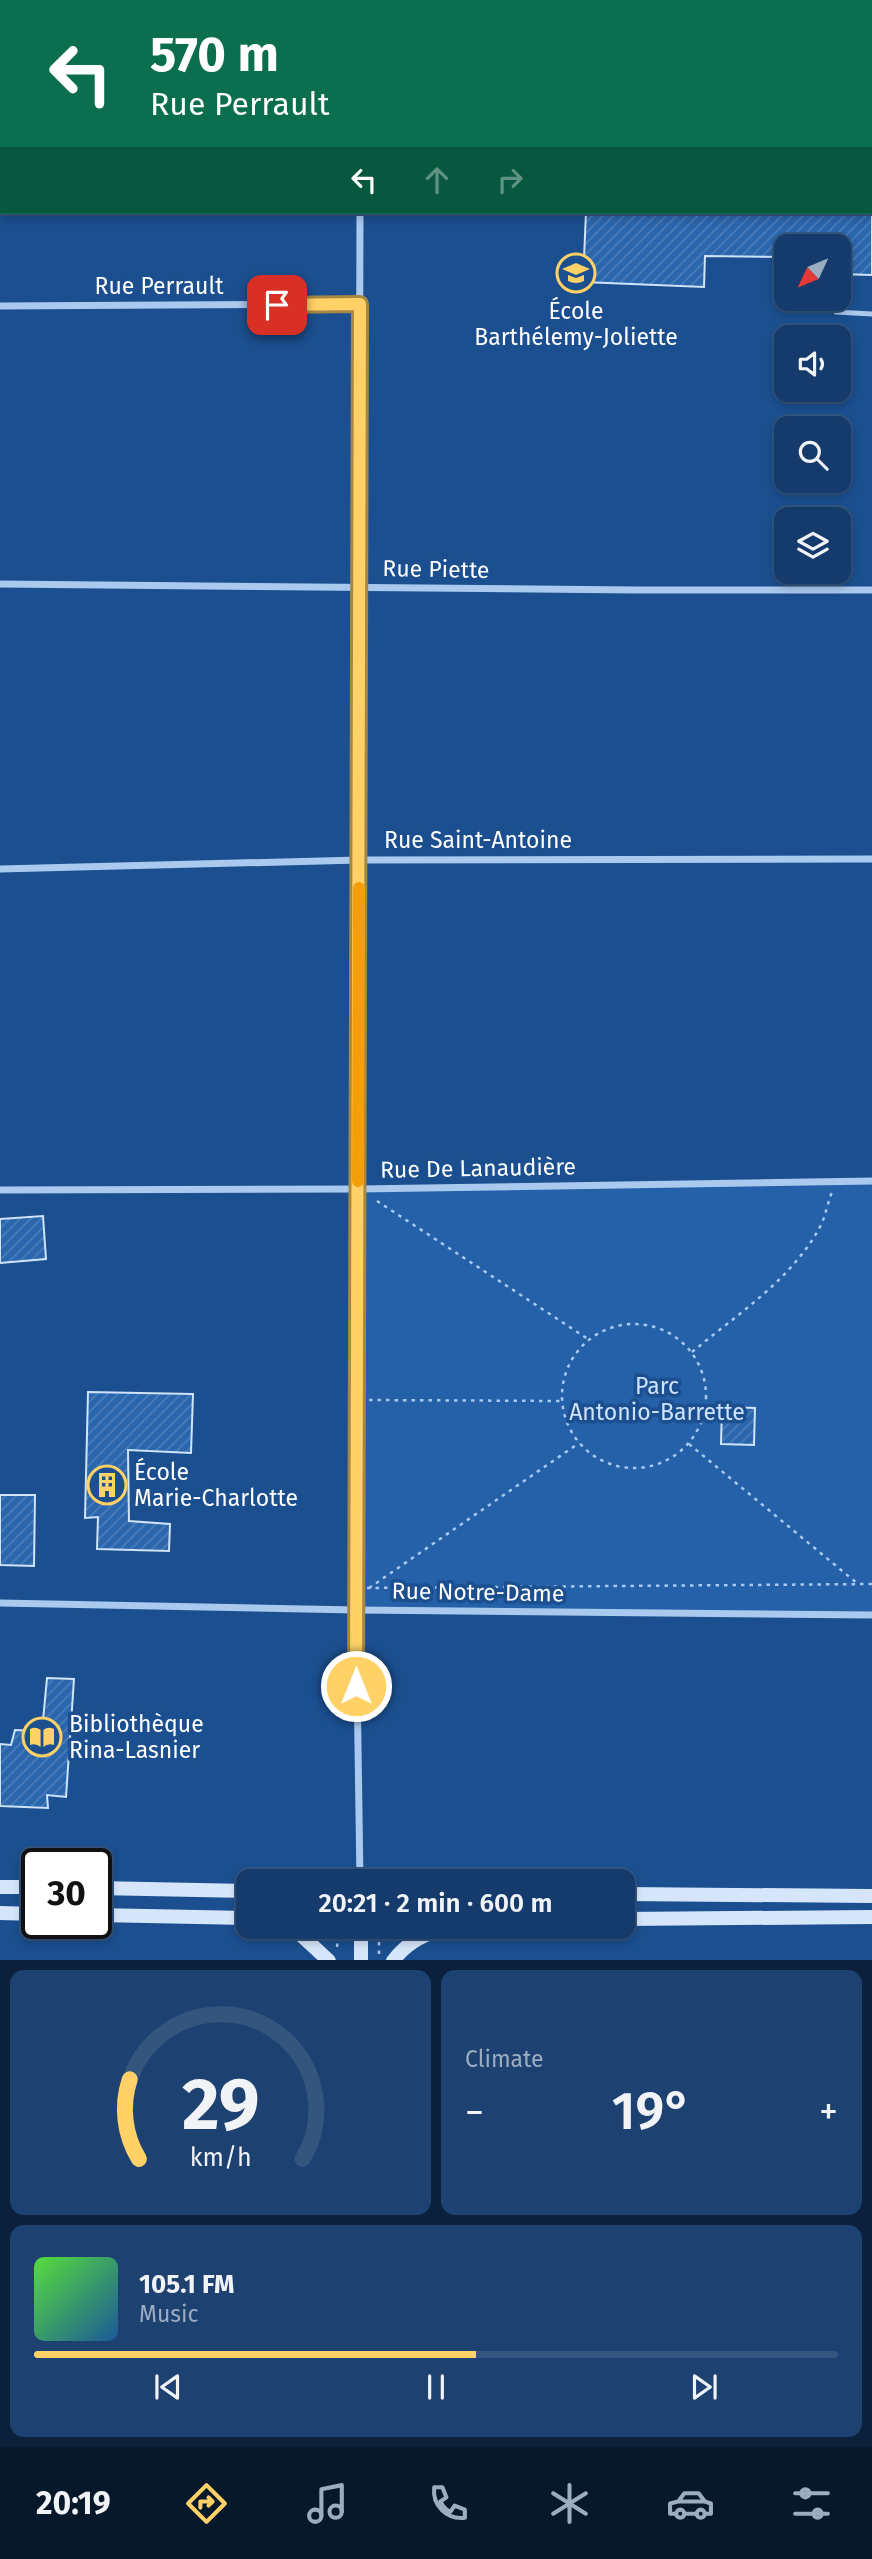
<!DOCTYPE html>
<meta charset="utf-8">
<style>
:root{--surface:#143b6b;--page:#1d4271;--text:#f1f3f6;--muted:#9dadc1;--line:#33557e;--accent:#ffd166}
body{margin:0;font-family:"Fira Sans",sans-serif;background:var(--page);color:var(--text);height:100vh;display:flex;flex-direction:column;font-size:26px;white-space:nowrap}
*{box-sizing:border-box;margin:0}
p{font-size:23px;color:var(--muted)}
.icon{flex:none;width:38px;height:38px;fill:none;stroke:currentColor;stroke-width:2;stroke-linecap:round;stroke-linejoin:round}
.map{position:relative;height:1960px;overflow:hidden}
.details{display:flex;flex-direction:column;gap:10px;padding:10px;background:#0b203b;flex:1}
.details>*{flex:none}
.top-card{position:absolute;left:0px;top:0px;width:873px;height:214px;box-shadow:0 4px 10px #0003,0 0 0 2px var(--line);background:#0b6e4f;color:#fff;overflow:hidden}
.needle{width:46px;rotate:226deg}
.fabs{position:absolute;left:774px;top:234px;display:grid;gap:14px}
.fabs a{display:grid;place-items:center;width:77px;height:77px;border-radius:14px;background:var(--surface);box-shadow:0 4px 10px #0003,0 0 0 2px var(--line);font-size:35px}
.speed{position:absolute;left:21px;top:1848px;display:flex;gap:14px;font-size:35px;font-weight:700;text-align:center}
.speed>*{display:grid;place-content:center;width:91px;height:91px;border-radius:50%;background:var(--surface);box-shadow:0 4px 10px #0003,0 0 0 2px var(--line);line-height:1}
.speed .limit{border:4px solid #111;border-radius:10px;background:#fff;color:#111}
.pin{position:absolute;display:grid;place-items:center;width:60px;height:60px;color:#fff;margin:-30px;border-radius:14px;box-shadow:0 4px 10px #0006}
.me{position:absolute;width:77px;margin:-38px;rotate:0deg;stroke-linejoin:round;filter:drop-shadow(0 0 5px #0008)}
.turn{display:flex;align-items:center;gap:24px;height:147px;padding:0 35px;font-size:32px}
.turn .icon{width:91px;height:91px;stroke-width:2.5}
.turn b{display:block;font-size:49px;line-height:60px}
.lanes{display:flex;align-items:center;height:66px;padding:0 35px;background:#0003;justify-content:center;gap:35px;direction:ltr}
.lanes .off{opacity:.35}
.big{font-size:52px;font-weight:600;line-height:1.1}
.details .card{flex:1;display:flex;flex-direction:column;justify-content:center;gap:10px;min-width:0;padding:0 24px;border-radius:14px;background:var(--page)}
.details .dial{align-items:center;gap:0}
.dial svg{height:182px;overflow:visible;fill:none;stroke:var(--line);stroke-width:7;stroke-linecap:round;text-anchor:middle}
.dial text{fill:var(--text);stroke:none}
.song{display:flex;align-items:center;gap:21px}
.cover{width:84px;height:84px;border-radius:10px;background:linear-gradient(135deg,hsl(110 70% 55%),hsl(210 70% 35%))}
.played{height:7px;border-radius:4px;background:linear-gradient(90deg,var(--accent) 55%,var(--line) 55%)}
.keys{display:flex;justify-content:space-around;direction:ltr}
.heat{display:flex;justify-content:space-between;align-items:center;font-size:38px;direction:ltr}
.details .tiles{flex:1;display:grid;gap:10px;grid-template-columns:1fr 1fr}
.card:last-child{grid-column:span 2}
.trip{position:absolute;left:236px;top:1869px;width:399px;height:70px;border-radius:14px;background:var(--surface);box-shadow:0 4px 10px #0003,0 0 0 2px var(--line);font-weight:600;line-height:70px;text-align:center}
.tabs{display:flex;height:112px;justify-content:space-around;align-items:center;background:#08182b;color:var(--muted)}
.tabs .icon{width:49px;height:49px}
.tabs .selected{color:var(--accent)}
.tabs b{font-size:32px;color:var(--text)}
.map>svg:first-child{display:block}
.cemetery{fill:url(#cemetery-stones)}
.park{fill:#2461a8}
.building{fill:url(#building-hatch);stroke:#cfe3fa;stroke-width:2}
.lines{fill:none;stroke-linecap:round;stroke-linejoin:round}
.path{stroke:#a9c9ee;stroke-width:2.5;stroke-dasharray:3.5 5;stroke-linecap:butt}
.service{stroke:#a9c9ee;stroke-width:5}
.minor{stroke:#a9c9ee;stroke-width:7}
.secondary{stroke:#d6e6fa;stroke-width:14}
.route-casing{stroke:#a68842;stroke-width:18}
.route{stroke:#ffd166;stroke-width:12}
.slow{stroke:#f59e0b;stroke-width:12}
.labels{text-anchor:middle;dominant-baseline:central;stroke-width:7;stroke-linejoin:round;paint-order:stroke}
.street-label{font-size:23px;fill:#fff;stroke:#1b4f8f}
.poi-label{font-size:23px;fill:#fff;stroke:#1b4f8f;text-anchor:start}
.park-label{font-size:23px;fill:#cfe3fa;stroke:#1b4f8f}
</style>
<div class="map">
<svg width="872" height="1961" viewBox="0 0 872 1961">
<defs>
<pattern id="cemetery-stones" width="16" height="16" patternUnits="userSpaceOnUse" patternTransform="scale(1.75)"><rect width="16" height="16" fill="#2461a8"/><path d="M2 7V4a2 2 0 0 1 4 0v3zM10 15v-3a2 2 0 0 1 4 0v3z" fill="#4579b5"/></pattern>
<pattern id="building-hatch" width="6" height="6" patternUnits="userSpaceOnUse" patternTransform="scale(1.75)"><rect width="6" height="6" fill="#2a66ad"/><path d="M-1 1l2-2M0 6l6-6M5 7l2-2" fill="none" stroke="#4a7db9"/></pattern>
</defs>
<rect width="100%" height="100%" fill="#1b4f8f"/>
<path class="cemetery" d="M0 0H872V65V2H2V60Z"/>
<path class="park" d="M872 1181V1615L356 1610 358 1189Z"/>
<g class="building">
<path d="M586 212H872V275L838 274V247H786V257L705 256 704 287 583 282Z"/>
<path d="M43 1216 46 1259 0 1263V1219Z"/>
<path d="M88 1392 193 1394 191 1453 128 1450 129 1521 170 1524 169 1551 97 1549 98 1517 85 1518Z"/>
<path d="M722 1407 755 1408 754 1445 721 1444Z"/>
<path d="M0 1495H35L34 1566 0 1565Z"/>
<path d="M47 1678 74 1679 66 1797 47 1795 48 1808 0 1806V1744L11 1745 15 1730 42 1731Z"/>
</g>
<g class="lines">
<g class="path">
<path d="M377 1201 588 1339"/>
<circle cx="634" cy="1396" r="72"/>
<path d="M692 1352C739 1313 794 1278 822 1223 826 1213 828 1202 832 1192"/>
<path d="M369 1400 561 1401"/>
<path d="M689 1444 858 1584"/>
<path d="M367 1588 872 1584"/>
<path d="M369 1588 579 1443"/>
<path d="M319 1931 340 1933"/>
<path d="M337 1947 338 1932"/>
<path d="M379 1954V1934L381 1931H402"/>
</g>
<path class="service" d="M836 312 872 314"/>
<g class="minor">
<path d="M0 69H2"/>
<path d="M0 306 360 304"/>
<path d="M0 584 637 590H872"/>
<path d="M0 869 359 860 872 859"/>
<path d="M0 1190 358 1189 872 1181"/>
<path d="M0 1603 356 1610 872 1615"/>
<path d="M360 1881 356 1610 360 212"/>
</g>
<g class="secondary">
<path d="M0 1887H37"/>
<path d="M96 1888 248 1891"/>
<path d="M623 1894 872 1896"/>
<path d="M0 1913 37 1914"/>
<path d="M96 1915 248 1918"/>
<path d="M623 1919 872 1917"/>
<path d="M284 1927 301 1935 329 1961"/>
<path d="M361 1961V1927"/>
<path d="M393 1961C408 1941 425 1934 448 1927"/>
</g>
</g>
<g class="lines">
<defs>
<path id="route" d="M277 305 360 304 356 1686"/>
</defs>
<use href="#route" class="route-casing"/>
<use href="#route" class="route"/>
<path class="slow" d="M358 1181 359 888"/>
</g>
<defs>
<symbol id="school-ring" viewBox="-11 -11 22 22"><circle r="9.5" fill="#1b4f8f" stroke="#ffd166" stroke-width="1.5"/><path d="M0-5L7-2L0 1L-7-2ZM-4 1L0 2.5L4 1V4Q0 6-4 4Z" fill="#ffd166"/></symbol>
<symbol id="building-ring" viewBox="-11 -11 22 22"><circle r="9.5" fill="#1b4f8f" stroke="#ffd166" stroke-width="1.5"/><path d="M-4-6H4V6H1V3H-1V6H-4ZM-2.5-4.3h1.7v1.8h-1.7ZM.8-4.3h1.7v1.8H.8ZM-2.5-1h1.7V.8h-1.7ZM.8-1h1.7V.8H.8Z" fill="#ffd166"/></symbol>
<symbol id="library-ring" viewBox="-11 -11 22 22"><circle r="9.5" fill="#1b4f8f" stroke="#ffd166" stroke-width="1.5"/><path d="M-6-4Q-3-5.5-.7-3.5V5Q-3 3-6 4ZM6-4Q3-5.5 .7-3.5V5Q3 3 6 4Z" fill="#ffd166"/></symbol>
</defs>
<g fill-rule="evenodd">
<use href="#school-ring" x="554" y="251" width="44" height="44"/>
<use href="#building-ring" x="85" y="1463" width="44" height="44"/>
<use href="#library-ring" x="20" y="1715" width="44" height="44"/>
</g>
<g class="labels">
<g class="street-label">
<text x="159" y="286">Rue Perrault</text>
<text transform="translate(436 569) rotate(1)">Rue Piette</text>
<text x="478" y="840">Rue Saint-Antoine</text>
<text transform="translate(478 1168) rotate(-1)">Rue De Lanaudière</text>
<text transform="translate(478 1592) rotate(1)">Rue Notre-Dame</text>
</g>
<g class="poi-label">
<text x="576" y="311" text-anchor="middle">École<tspan x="576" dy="26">Barthélemy-Joliette</tspan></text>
<text x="134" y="1472">École<tspan x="134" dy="26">Marie-Charlotte</tspan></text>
<text x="69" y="1724">Bibliothèque<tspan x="69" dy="26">Rina-Lasnier</tspan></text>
</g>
<g class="park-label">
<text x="657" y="1386">Parc<tspan x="657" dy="26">Antonio-Barrette</tspan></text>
</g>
</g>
</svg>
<div class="fabs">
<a><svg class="needle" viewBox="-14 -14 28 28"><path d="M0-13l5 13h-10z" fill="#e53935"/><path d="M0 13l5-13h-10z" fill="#9dadc1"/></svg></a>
<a><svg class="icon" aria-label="sound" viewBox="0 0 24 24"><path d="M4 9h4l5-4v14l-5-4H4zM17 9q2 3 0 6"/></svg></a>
<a><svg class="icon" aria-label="search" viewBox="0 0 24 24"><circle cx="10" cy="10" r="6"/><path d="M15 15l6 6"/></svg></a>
<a><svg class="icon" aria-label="layers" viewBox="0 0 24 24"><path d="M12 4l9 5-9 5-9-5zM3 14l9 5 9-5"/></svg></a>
</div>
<div class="speed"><div class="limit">30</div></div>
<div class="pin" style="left:277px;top:305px;background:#d93025"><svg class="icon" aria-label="arrive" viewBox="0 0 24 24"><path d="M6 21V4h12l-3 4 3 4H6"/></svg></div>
<svg class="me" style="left:356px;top:1686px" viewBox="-20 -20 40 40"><circle r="17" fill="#ffd166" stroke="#fff" stroke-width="3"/><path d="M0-11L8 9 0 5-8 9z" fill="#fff"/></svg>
<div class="trip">20:21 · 2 min · 600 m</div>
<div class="top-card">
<div class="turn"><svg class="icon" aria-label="left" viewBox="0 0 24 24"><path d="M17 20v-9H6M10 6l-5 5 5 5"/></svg><div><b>570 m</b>Rue Perrault</div></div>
<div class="lanes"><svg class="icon" aria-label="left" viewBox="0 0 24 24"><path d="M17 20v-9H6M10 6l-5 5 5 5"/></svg><svg class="icon off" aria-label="ahead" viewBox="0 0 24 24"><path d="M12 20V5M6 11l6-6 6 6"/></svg><svg class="icon off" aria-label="right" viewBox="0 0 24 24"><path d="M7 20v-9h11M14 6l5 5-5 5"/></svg></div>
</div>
</div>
<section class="details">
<div class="tiles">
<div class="card dial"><svg viewBox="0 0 100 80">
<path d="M14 69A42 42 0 1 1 86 69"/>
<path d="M14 69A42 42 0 0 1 10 34" stroke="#ffd166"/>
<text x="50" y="56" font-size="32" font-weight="700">29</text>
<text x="50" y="72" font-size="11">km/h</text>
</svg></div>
<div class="card"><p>Climate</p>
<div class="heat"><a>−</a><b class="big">19°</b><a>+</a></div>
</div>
<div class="card">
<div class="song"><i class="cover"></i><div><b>105.1 FM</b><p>Music</p></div></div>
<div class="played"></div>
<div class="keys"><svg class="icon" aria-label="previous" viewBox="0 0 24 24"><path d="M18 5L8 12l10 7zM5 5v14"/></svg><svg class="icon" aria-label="pause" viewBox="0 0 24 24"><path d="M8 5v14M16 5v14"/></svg><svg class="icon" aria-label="next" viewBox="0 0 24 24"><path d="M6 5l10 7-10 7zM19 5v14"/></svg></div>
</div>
</div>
</section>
<nav class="tabs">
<b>20:19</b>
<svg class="icon selected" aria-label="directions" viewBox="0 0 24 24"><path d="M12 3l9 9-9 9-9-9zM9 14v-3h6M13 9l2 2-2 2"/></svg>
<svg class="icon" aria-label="music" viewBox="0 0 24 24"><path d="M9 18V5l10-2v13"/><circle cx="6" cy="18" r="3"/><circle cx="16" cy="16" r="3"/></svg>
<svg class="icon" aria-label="phone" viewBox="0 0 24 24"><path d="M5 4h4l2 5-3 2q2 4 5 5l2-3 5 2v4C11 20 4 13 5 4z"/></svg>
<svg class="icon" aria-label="climate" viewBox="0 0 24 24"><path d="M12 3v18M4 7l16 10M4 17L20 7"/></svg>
<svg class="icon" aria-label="car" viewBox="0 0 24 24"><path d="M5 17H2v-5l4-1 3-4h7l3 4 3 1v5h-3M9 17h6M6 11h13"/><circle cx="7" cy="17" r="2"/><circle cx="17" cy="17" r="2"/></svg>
<svg class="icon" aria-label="filters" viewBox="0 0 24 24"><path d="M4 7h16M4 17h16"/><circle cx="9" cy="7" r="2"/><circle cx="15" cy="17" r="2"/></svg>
</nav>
